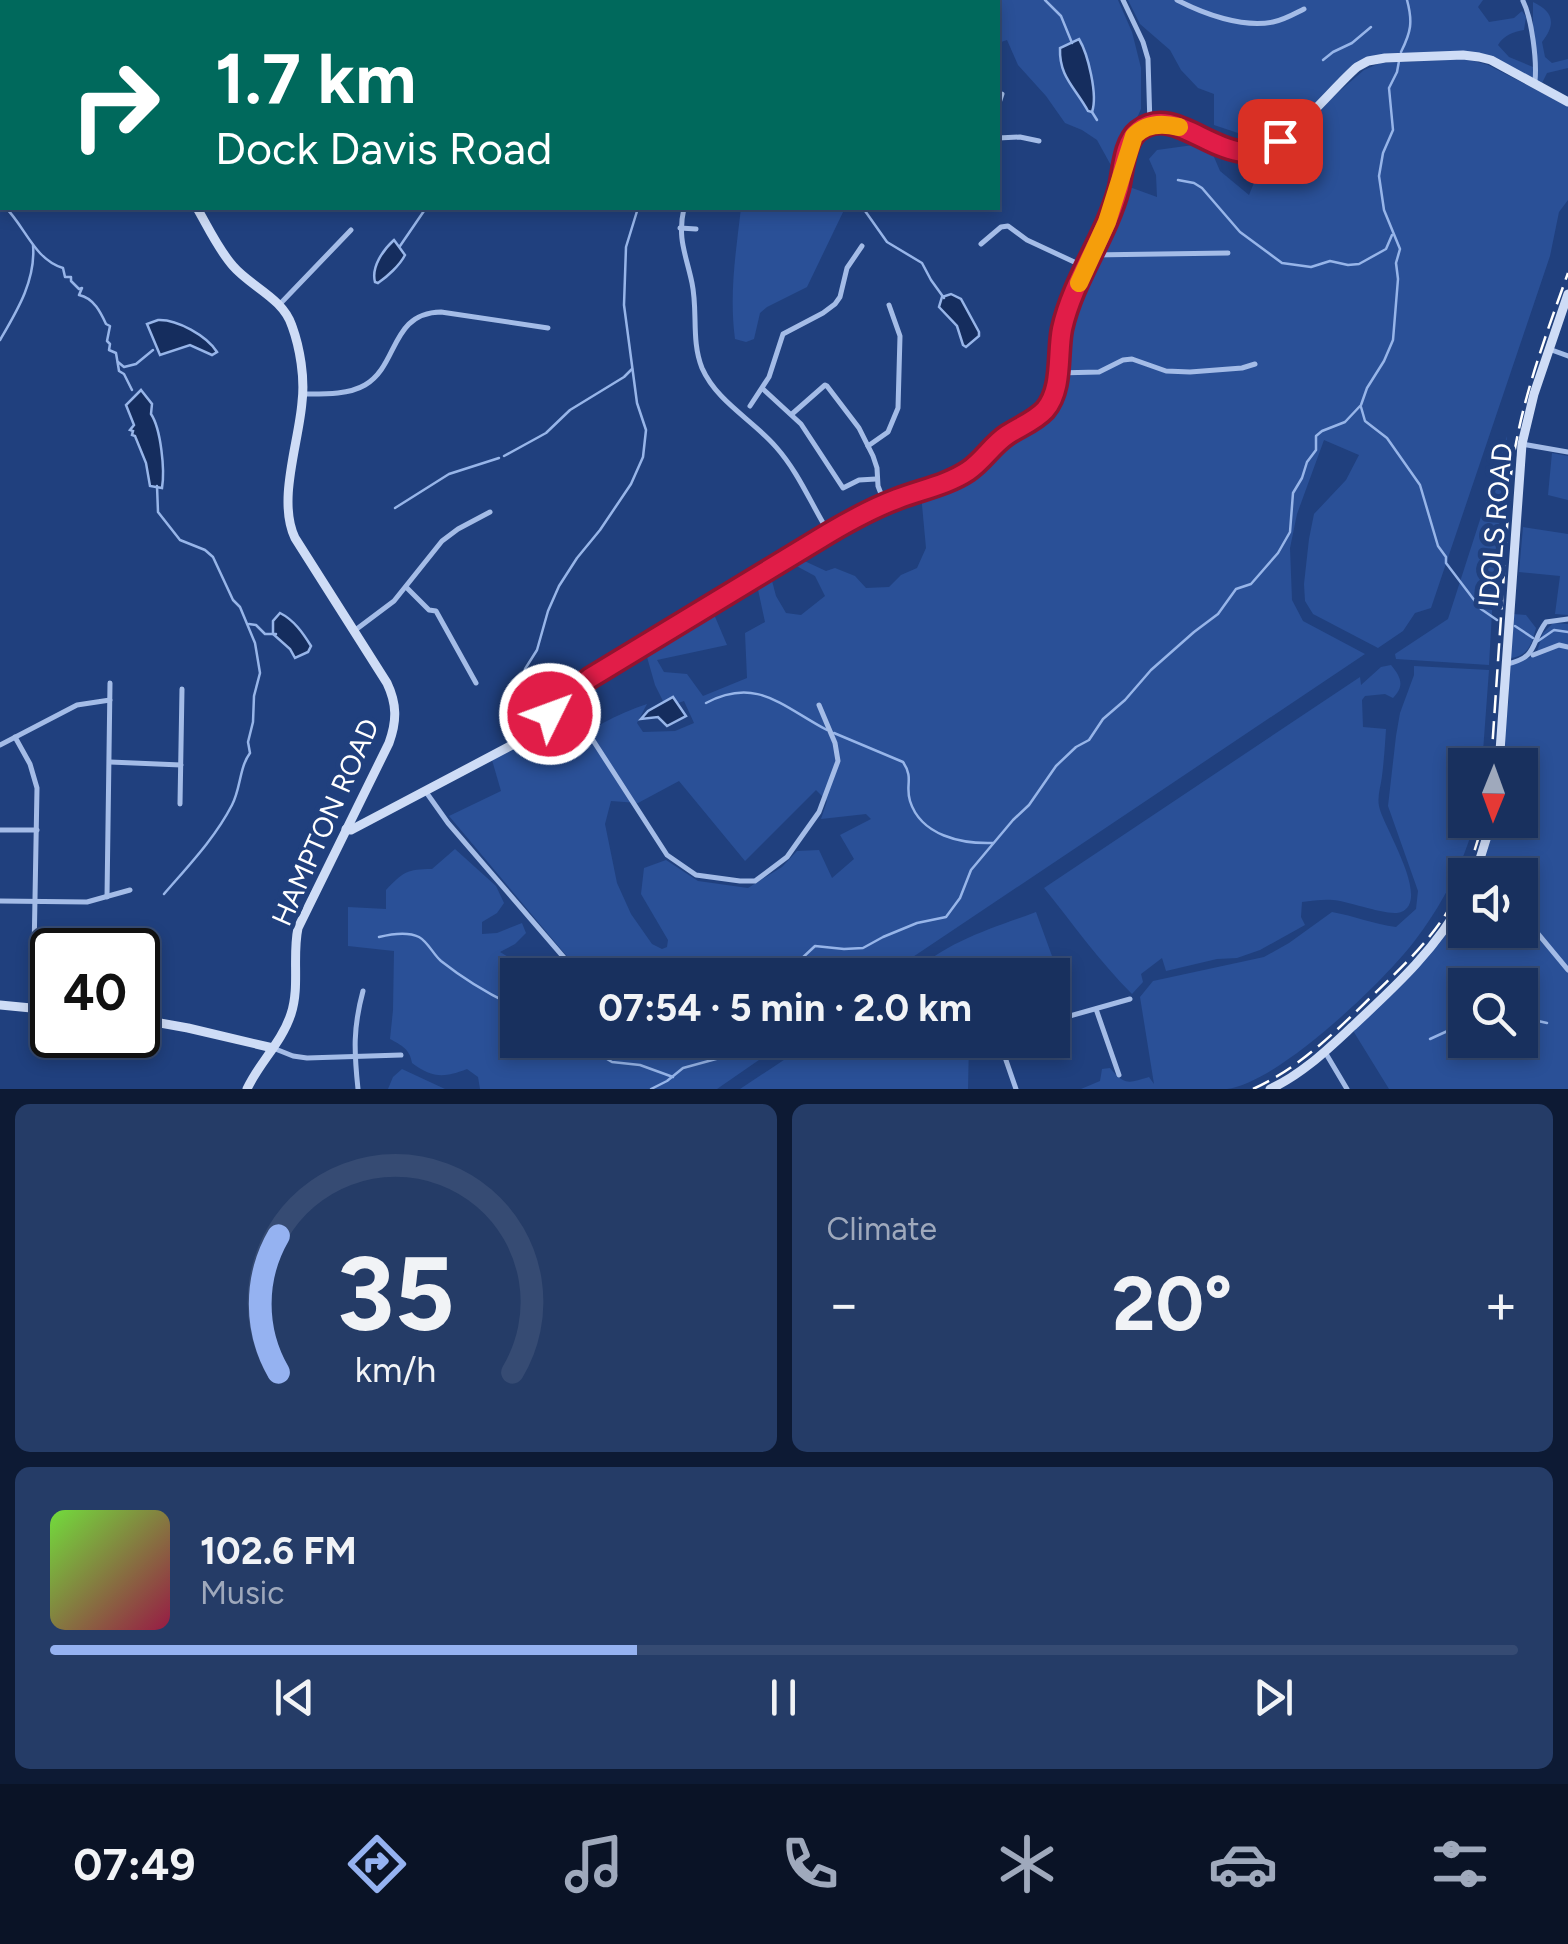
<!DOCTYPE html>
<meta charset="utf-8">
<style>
:root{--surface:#18305e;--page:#253c67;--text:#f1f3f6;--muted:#9fa9bc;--line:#364b73;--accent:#95b2f1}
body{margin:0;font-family:Figtree,sans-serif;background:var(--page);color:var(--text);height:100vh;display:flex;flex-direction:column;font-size:38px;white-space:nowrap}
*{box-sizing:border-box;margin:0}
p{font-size:32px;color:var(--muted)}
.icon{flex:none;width:55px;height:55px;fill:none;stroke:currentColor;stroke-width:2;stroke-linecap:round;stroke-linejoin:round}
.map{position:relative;height:1089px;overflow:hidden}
.drawer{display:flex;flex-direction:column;gap:15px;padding:15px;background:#0d1a34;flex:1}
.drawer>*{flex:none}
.hud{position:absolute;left:0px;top:0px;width:1000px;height:210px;box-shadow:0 5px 15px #0003,0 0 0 2px var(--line);background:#00695c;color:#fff;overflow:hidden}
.needle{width:65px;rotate:181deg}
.fabs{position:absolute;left:1448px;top:748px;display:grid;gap:20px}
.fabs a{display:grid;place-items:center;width:90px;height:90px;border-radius:0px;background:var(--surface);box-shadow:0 5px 15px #0003,0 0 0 2px var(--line);font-size:50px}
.speed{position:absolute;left:30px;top:928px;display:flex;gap:20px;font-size:50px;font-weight:700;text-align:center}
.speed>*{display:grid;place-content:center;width:130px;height:130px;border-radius:50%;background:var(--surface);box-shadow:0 5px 15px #0003,0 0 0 2px var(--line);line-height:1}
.speed .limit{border:5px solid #111;border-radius:15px;background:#fff;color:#111}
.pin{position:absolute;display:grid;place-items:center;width:85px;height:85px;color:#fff;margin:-42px;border-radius:20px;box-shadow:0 5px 15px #0006}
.me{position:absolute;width:110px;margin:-55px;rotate:48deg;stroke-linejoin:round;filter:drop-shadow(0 0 8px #0008)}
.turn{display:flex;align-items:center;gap:35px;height:210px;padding:0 50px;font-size:45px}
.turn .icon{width:130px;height:130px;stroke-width:2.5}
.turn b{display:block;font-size:70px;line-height:85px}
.big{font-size:75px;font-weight:700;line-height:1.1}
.drawer .tile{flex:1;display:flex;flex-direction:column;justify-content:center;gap:15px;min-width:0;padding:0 35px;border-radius:15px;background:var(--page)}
.drawer .dial{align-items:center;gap:0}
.dial svg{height:260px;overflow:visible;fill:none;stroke:var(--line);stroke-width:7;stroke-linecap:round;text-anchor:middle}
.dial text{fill:var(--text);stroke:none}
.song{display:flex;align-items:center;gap:30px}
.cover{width:120px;height:120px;border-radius:15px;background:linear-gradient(135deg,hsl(100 70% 55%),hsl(340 70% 35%))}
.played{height:10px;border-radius:5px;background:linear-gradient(90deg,var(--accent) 40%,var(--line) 40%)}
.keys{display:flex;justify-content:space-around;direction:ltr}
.heat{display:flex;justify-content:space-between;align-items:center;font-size:55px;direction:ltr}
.drawer .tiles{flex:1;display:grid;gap:15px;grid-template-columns:1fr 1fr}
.tile:last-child{grid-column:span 2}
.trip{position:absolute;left:500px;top:958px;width:570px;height:100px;border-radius:0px;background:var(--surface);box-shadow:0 5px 15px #0003,0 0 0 2px var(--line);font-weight:700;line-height:100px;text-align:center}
.menu{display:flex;height:160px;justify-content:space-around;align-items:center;background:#0a1326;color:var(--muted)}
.menu .icon{width:70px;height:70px}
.menu .selected{color:var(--accent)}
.menu b{font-size:45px;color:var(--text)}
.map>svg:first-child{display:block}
.green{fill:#2a5097;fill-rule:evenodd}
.water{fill:#152d5e;stroke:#97b5e9;stroke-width:2.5}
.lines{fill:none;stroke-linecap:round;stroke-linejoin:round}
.stream{stroke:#97b5e9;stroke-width:2.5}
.street{stroke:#a4bce7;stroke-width:5}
.secondary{stroke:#cedcf6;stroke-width:9}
.rail{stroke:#fff;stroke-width:2.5;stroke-dasharray:18 8;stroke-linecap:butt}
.route-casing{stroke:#92132f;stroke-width:25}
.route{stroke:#e11d48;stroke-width:18}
.slow{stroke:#f59e0b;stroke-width:18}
.labels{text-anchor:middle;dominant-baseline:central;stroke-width:10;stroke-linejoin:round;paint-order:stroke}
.street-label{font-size:28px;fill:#fff;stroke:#20407e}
</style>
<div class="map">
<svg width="1568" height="1089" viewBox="0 0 1568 1089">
<rect width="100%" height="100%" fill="#20407e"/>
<g class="green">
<path d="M283 0H683L686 2H282Z"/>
<path d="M791 0H1118L1132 32 1141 68V109L1121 153 1118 167 1113 169 1097 140 1082 130 1065 123 1046 96 1018 65 1007 40 998 43V2H791Z"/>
<path d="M1128 0H1483L1478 7 1489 22 1514 18 1522 11 1526 17 1524 30C1513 32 1504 35 1498 45L1509 57 1533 67V2C1554 12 1556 24 1542 42L1545 57 1552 63 1568 59V68L1547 73 1542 83 1471 52 1368 59 1292 125 1260 117 1254 130 1255 137C1266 137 1273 127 1284 127L1288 131 1277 141 1251 151 1247 136 1214 125V94L1198 88 1181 70 1170 50 1140 24Z"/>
<path d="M1467 59 1488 65 1568 106V200L1559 212 1550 256 1431 608 1415 613 1403 631 1378 648 1313 614 1305 601 1304 584 1309 539 1314 514 1346 480 1359 455 1324 440 1297 514 1290 548 1292 600 1303 621 1365 654 886 975H612L600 958 581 973 449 816 501 791 492 760 542 728 564 747C591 729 616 714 647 704L637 723 643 732 675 731 694 723 684 701 666 707 655 685 645 650 713 612 727 645 657 660 664 672 687 674 703 696 747 678 745 633 765 622 757 585 771 577 776 596 786 613 801 615 825 596 815 576 791 563 798 558 826 571 835 568 855 576 866 588 889 587 901 575 917 568 926 548 921 494 952 485 1054 416 1065 399 1067 363 1073 317 1112 224 1124 185 1157 197 1156 175 1149 159 1157 150 1208 143 1220 171 1249 195 1265 156 1292 138 1335 95 1364 70 1380 63ZM679 781 745 861 816 790 827 801 821 819 866 814 871 819 840 835 854 859 832 878 819 850 797 851 782 867 748 888 698 881 666 860 644 868 641 894 668 940 667 947 662 949 652 944 631 914 617 883 605 824 611 801 638 803Z"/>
<path d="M741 208H845L807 287 767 307 760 313 754 339 746 342 735 339C729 294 736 251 741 208Z"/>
<path d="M1507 436 1493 594 1489 665 1396 659 1395 654 1448 619Z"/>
<path d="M1552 453 1568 456V500L1548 495Z"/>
<path d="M1523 527 1568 534V615L1555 614 1560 576 1519 572Z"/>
<path d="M1513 614 1526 615 1536 628C1532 643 1528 657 1510 658Z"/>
<path d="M1553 623 1568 624V1089H1389L1352 1029 1370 1012 1465 900V930H1520V875H1477L1484 864 1494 820H1520V765H1501L1509 698V665L1536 655 1543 633ZM1465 985H1520V1040H1465Z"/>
<path d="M1391 665C1401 677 1405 686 1393 698L1385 694 1365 696 1362 700 1363 727 1386 729C1385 745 1384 760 1382 776 1381 786 1377 796 1379 806 1382 825 1432 900 1401 912 1389 917 1349 901 1333 900 1323 899 1312 901 1302 902L1301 917 1305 925 1260 950 1237 958 1217 959 1166 971 1162 958 1141 974 1143 982 1132 994C1099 961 1073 924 1044 888L1360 677 1361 685 1381 667Z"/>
<path d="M1414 666 1489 670 1482 765H1465V820H1475C1464 864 1441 907 1413 943 1381 984 1279 1082 1227 1089 1213 1089 1196 1089 1181 1089 1148 1089 1114 1089 1081 1089L1100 1081 1102 1069 1110 1068C1125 1086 1129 1083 1149 1077L1154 1084 1140 997 1153 981 1264 957 1289 943 1332 912C1354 916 1374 924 1396 927L1416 909 1418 891 1388 806 1396 736 1400 713 1414 675Z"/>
<path d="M455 849 496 886 504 903 497 913 482 922V934L497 933 522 923 526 933 515 944 500 952 538 975H518V1040H625L648 1054 666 1057 663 1040H788L717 1089H480L478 1077 467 1069C444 1078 432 1078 412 1063 410 1049 401 1045 390 1039L393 1010 394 951 348 946V907L386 909V890C403 872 407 869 432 869Z"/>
<path d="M1036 912 1052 956 1044 960 1047 969 1027 975H912C944 942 993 928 1036 912Z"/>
<path d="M814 1040H969L968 1089H740Z"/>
<path d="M402 1069 445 1089H388L393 1077Z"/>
</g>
<g class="water">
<path d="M1079 39C1088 54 1098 95 1092 112L1088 111C1075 87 1059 77 1060 48Z"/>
<path d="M394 240 405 255C400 265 387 277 378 283L375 282C371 267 383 250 394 240Z"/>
<path d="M951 294 961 299 979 332V336L966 347 963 345 957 326 939 307 942 297Z"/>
<path d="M158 320C177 319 207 336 217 352L212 355 190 345 160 355 147 324Z"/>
<path d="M141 390 152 404 151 414C161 429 165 470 162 488L150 486 146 463 135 436 132 435 133 431 130 430 134 425 126 405Z"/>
<path d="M280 613C294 620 303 633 311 646L308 652 295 658 290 649 273 634V621Z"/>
<path d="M673 697 686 716 667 726 658 717 641 719 648 711Z"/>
</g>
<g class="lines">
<g class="stream">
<path d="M1045 0 1061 16 1072 43"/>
<path d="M1401 52C1411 32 1413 22 1407 0"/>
<path d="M1323 60 1333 52 1352 43 1371 27"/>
<path d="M1092 112 1097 120"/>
<path d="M1178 180 1194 183 1202 188 1240 232 1282 263 1311 267 1330 261 1348 265 1359 264 1386 249 1392 235"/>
<path d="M0 201 2 204"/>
<path d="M6 208C25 227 35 260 63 268L65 277H71V281L79 289 82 288 79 295C94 298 101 313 106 324L110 326 107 341 110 344 109 350 116 353 119 371 124 374 132 390"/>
<path d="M863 208 887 242 922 263 931 280 944 298"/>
<path d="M400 246 426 208"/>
<path d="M0 340C17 311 36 280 33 245"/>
<path d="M118 362 124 367 136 364 153 350"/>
<path d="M1361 407 1365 421 1387 438 1420 485 1438 546 1446 557V563L1481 609 1497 620"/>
<path d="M504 456 546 433 570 410 624 377 632 369"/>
<path d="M157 486 158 512 180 540 205 550 213 557 233 600 240 607 255 643 260 673 254 696 253 722 248 742 250 753C239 768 241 788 232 805 215 838 189 865 164 894"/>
<path d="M395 508 449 474 499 458"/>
<path d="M249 624 256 625 265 634H276"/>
<path d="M1515 626 1533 638"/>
<path d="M1538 641 1554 630 1568 632"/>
<path d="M513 698 521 684 525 669 537 650 548 611 559 586 577 558 600 530 631 484 643 457 646 430 637 403 624 305 626 247 638 208"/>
<path d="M706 703C757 676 783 707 827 730"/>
<path d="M834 733 903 762C914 778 905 785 910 801 921 836 962 844 993 843"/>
<path d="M379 937C391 934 407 931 419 937 428 942 433 954 441 961 465 980 490 995 518 1008"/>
<path d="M791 975 799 961 815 946 844 949 863 948 883 937 917 923 946 917 960 898 971 870 1013 820 1029 805 1056 766 1076 747 1089 740 1103 719 1125 700 1151 670 1194 632 1218 614 1236 589 1251 584 1278 553 1290 532 1293 493 1302 478 1307 462 1316 450V436L1322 431 1345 422 1361 405 1367 388 1384 361 1393 340 1398 279 1396 263 1400 249 1384 210 1379 176 1383 153 1393 130 1389 88 1397 72 1399 61"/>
<path d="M1520 1017 1547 1023"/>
<path d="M1430 1039 1465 1023"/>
<path d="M562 1040 587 1047 612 1062 640 1065 673 1077"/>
<path d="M651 1089 667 1081 683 1068 716 1059 729 1046 741 1040"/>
</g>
<g class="street">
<path d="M0 0 3 2"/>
<path d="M850 0 852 2"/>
<path d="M868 0 870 2"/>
<path d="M1123 0 1143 42 1148 59 1150 125"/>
<path d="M1177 0C1204 14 1242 28 1273 22 1284 20 1294 14 1304 9"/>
<path d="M1523 1C1532 19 1537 61 1535 81"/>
<path d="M102 2V0"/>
<path d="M757 2 758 0"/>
<path d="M858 2 861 0"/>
<path d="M879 2 883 0"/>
<path d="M998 106 1002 94"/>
<path d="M998 138 1020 137 1039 141"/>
<path d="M684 208C677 239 686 254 692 283 698 311 691 341 702 368 717 402 753 420 776 447 799 473 811 504 829 533"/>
<path d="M680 228 696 229"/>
<path d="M981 244 1001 227 1008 226 1027 240 1085 267"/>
<path d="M1091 255 1228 253"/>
<path d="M279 305 351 230"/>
<path d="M1549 349 1568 356"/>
<path d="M1057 373 1099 372 1123 360 1132 359 1166 371 1190 372 1242 368 1255 364"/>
<path d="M763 389 801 424 843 488 859 480 876 479"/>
<path d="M303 394C323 394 348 395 365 385 399 365 390 313 441 312L548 328"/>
<path d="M750 406 769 377 783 334 823 313 835 304 840 297 847 268 862 246"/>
<path d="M792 414 825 385 827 386 859 428 873 456 877 468 878 486 885 504"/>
<path d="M1522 444 1568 452"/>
<path d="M868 446 888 432 898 408 900 336 889 305"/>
<path d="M406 587 429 610 436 611 476 683"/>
<path d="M354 631 394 601 442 541 458 529 490 512"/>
<path d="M1533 655 1559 645 1568 647"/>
<path d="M1507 664C1539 657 1530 643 1546 622L1568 619"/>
<path d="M567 700 667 855 696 875 740 881H755L787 857 819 812 838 761 835 743 819 705"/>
<path d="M15 737 30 764 37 788 33 1008"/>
<path d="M0 745 77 705 110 700"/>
<path d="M110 762 181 765"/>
<path d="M426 792 448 823 579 975"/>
<path d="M180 804 182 689"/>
<path d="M0 830H37"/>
<path d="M1479 864 1490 875"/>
<path d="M107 897 110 683"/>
<path d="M0 901 87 902 130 890"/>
<path d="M1520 912 1568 970"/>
<path d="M1042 975 1056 971"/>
<path d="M1096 1009 1119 1075"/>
<path d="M1052 1021 1130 999"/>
<path d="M999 1040 1016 1089"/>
<path d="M273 1048 293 1056 307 1058 401 1055"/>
<path d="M1325 1052 1347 1089"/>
<path d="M358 1089C354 1051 353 1028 363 991"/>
</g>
<g class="secondary">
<path d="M219 2V0"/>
<path d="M197 208C208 227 218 249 233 266 251 287 283 298 292 326 300 348 305 378 302 402 299 442 277 501 295 538L387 683C397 704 397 721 389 743L298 928C292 956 300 987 291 1014 282 1042 259 1063 247 1089"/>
<path d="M1499 765 1522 444 1534 394 1568 294"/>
<path d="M346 829 351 830 516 743C544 725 563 698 590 679L857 517 969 470 1000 441 1042 412 1049 403 1056 384 1061 332 1066 315 1116 198 1130 142C1158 94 1214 154 1250 154 1283 153 1331 89 1357 67L1368 61 1385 58 1463 55 1479 57 1491 60 1568 102"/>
<path d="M1475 875 1492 820"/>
<path d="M0 1005 52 1010"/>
<path d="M138 1019 188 1028 273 1048"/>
<path d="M1270 1089C1303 1074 1329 1048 1355 1024 1397 985 1438 947 1465 896"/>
</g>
<g class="rail">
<path d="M1491 765 1510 483C1518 409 1543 343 1568 273"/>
<path d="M1467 875 1484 820"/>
<path d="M1253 1089C1299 1068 1333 1034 1369 999 1409 960 1441 932 1465 879"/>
</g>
</g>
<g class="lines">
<defs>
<path id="route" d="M550 714 566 697 590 678 829 533C851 520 873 508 897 499 920 490 947 485 968 471 983 461 992 445 1007 435 1019 427 1035 421 1045 410 1063 389 1057 354 1062 329 1073 279 1106 237 1119 188 1123 171 1124 142 1138 131 1180 98 1226 181 1280 141"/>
</defs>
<use href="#route" class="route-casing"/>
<use href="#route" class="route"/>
<path class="slow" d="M1079 283 1107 222 1134 136C1146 123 1163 123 1179 127"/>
</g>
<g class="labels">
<g class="street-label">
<text transform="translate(1495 525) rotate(-85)">IDOLS ROAD</text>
<text transform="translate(325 822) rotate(-66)">HAMPTON ROAD</text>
</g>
</g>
</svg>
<div class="fabs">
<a><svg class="needle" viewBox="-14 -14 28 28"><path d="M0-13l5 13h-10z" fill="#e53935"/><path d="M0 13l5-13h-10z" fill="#9fa9bc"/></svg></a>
<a><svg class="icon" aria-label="sound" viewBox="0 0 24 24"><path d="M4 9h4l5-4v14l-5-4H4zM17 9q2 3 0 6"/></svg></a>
<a><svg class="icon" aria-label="search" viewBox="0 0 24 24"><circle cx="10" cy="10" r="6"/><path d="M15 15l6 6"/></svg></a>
</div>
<div class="speed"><div class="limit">40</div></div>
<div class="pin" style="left:1280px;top:141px;background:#d93025"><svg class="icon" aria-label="arrive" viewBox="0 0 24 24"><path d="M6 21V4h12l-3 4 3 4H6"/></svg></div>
<svg class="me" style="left:550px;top:714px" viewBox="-20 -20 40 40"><circle r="17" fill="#e11d48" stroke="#fff" stroke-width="3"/><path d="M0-11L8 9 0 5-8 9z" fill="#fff"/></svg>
<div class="trip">07:54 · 5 min · 2.0 km</div>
<div class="hud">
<div class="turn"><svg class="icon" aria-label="right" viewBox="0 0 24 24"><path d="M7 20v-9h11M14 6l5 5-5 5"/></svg><div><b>1.7 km</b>Dock Davis Road</div></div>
</div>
</div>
<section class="drawer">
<div class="tiles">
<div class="tile dial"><svg viewBox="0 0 100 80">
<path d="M14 69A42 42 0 1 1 86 69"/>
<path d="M14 69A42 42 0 0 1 14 27" stroke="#95b2f1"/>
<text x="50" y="56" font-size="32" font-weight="700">35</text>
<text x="50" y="72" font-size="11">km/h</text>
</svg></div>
<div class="tile"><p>Climate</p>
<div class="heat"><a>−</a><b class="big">20°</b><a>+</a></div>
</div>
<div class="tile">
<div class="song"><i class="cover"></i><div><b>102.6 FM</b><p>Music</p></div></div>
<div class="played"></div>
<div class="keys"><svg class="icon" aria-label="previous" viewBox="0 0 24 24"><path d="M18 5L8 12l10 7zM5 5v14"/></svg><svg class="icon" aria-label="pause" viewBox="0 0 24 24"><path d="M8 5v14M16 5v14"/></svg><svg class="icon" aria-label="next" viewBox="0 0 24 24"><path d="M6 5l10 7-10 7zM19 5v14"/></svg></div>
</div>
</div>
</section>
<nav class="menu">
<b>07:49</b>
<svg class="icon selected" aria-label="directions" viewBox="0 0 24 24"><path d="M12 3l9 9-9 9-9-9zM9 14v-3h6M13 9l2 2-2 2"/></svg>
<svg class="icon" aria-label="music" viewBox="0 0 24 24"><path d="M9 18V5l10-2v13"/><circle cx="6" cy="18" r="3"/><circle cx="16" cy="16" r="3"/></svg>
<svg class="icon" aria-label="phone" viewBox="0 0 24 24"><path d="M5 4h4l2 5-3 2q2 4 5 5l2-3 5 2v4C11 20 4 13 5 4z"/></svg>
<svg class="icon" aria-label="climate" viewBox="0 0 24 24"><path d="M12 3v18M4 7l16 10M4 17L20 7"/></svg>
<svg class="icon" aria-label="car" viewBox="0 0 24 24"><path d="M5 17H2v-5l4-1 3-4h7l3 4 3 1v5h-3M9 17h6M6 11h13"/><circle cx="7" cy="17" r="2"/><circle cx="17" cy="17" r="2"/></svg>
<svg class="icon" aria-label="filters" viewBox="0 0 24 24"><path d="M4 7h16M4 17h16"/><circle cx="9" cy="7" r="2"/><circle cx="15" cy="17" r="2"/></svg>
</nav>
